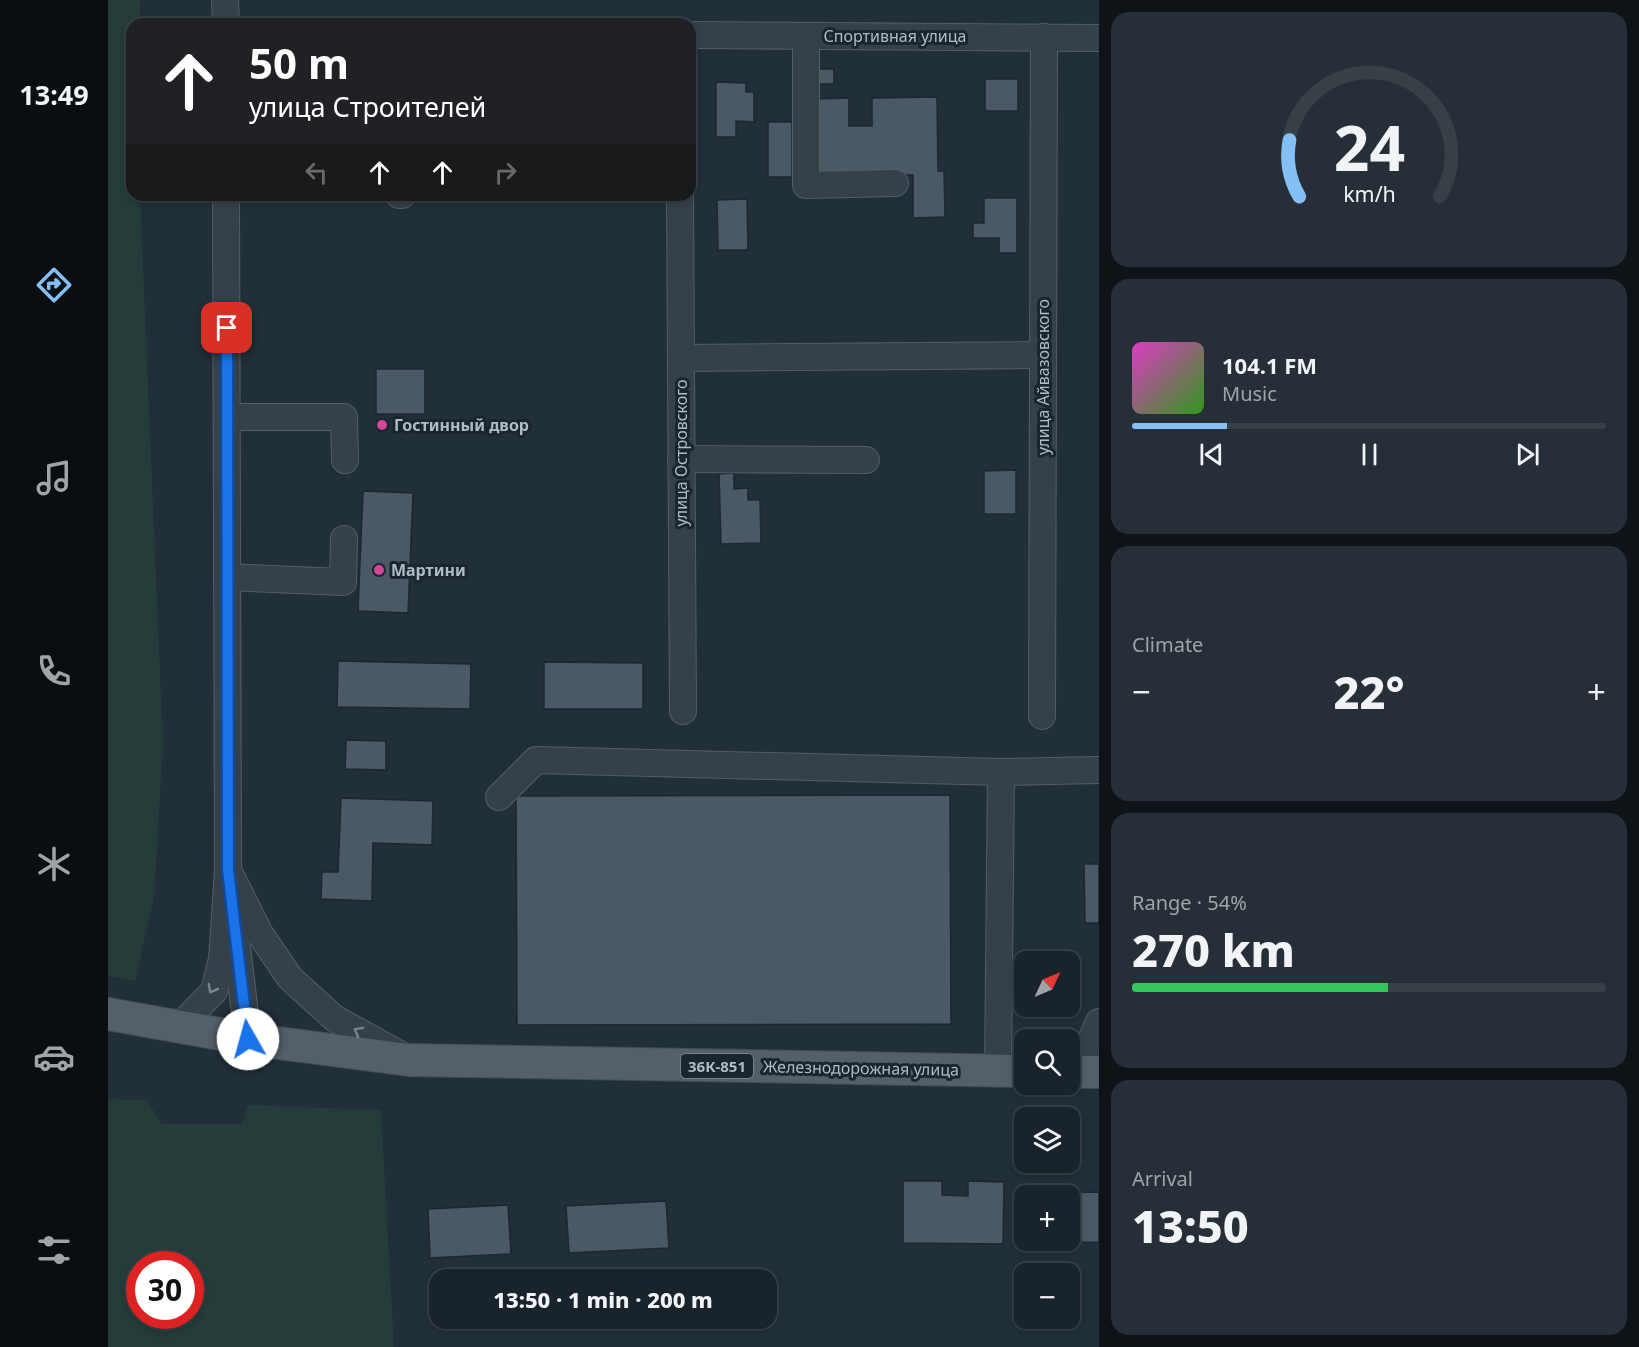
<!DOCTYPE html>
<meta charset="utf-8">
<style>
:root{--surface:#19232b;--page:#262f37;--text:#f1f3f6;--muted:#9fa4a9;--line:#374047;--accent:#84c0f6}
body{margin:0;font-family:"Noto Sans",sans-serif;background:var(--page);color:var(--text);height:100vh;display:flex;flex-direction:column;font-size:22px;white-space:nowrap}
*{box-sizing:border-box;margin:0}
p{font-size:20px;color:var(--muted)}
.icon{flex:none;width:33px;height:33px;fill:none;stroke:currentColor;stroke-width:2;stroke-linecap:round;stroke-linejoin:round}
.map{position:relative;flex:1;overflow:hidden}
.side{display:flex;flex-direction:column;gap:12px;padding:12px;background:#0e1318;width:540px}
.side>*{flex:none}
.guide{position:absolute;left:18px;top:18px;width:570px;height:183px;border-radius:18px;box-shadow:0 3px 9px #0003,0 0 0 2px var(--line);background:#202124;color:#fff;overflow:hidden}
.needle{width:39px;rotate:46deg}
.fabs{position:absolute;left:906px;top:951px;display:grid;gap:12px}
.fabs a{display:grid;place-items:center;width:66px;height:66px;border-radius:12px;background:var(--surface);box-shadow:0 3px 9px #0003,0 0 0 2px var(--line);font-size:30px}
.speed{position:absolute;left:18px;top:1251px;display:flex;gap:12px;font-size:30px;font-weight:700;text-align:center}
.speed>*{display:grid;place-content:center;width:78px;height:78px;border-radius:50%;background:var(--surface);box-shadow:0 3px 9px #0003,0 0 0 2px var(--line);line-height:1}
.speed .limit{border:9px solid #d22;background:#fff;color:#111}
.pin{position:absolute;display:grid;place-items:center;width:51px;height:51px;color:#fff;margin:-26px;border-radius:12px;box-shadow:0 3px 9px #0006}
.me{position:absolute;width:66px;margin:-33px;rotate:353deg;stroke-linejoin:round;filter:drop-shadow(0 0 4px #0008)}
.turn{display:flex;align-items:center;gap:21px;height:126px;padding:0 24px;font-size:27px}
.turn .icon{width:78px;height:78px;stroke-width:2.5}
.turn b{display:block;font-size:42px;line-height:51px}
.lanes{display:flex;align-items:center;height:57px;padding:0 24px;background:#0003;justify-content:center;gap:30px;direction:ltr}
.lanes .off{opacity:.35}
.big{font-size:45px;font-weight:800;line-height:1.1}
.side .widget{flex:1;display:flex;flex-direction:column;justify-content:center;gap:9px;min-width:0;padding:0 21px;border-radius:18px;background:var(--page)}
.side .dial{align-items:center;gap:0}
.dial svg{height:156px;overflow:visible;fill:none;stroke:var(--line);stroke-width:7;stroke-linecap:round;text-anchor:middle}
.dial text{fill:var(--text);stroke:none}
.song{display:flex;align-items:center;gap:18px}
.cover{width:72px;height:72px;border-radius:9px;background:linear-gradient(135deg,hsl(310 70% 55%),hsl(110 70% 35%))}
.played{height:6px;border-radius:3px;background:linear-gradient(90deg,var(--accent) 20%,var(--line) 20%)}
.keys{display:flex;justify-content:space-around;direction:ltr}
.heat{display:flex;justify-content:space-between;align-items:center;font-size:33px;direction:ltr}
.charge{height:9px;border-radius:4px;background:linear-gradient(90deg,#34c759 54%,var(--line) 0)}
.trip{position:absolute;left:321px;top:1269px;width:348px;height:60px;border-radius:18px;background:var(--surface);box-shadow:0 3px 9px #0003,0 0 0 2px var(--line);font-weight:800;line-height:60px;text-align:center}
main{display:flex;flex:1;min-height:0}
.tab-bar{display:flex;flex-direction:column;width:108px;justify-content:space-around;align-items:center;background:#0a0e11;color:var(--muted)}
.tab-bar .icon{width:42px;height:42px}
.tab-bar .selected{color:var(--accent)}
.tab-bar b{font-size:27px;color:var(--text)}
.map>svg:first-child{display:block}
.green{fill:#243c3a;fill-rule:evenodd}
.building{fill:#4a5965;stroke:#1c2730;stroke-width:1.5}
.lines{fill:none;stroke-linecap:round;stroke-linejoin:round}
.minor-casing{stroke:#535e67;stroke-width:28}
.major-casing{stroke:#414c55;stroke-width:34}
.minor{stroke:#354049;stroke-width:26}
.major{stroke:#536069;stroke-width:32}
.oneway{stroke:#79848d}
.route-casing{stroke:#114b97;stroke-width:15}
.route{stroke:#1a73e8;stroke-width:10}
.hotel-dot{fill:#d1479c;stroke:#1a252e;stroke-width:2}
.labels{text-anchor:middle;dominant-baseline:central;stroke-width:6;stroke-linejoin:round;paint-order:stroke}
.shield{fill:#1a252e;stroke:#838e98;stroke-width:1.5}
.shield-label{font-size:15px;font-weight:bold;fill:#b0bbc5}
.street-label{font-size:16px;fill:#b0bbc5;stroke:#1a252e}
.poi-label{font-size:16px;font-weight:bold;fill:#b0bbc5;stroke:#1a252e;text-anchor:start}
</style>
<main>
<nav class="tab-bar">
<b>13:49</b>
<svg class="icon selected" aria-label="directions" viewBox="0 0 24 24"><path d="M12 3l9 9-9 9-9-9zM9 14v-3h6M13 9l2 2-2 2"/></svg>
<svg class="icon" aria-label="music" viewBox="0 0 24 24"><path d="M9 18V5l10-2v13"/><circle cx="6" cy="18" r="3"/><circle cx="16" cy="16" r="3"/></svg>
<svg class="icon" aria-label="phone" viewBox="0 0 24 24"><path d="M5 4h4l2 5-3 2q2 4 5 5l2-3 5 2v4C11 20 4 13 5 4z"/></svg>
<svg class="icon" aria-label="climate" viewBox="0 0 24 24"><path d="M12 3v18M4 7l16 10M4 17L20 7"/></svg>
<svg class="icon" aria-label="car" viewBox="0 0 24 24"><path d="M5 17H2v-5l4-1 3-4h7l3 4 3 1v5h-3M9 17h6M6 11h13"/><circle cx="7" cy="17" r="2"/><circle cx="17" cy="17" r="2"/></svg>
<svg class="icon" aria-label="filters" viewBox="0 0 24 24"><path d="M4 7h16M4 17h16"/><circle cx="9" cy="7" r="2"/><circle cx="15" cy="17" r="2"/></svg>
</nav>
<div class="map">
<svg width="991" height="1347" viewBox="0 0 991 1347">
<rect width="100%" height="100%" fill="#212f39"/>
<g class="green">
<path d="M0 0H32V24H24V195H32L55 744 46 897 27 981 0 976Z"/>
<path d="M0 1099 39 1100 54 1124H134L140 1105 273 1110 286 1347H0ZM32 1264H82V1316H32Z"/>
</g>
<g class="building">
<rect x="705" y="69" width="21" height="15"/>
<rect x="877" y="79" width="33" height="32"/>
<path d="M608 82 638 83V92H646V122L628 121V137H608Z"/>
<path d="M829 97 830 171H836L837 217 805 218V175L709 176 707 99 741 98V126H764V98Z"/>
<rect x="660" y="122" width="24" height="55"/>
<path d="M876 198H909V253H891V238H865V223H876Z"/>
<path d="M639 199 640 250H610L609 200Z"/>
<rect x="268" y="369" width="49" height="45"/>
<path d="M908 470V514H876V471Z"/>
<path d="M626 473V489L640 488V500H652L653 543 613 544 611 474Z"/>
<path d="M255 491 305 493 300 613 250 611Z"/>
<path d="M230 661 363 664 362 709 229 707Z"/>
<path d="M436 662 535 663V709H436Z"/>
<path d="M238 740 278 741V770L237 769Z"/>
<path d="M842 795 843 1024 409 1025 408 796Z"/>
<path d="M233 798 325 801 324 845 265 843 264 901 213 899 214 872H230Z"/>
<path d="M976 864H991V923H977Z"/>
<path d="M795 1181H834V1195L860 1196V1181L896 1182 895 1244 795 1243Z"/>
<path d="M991 1192V1242L919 1243V1240H962V1196H918V1193Z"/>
<path d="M558 1201 561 1248 461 1253 458 1206Z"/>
<path d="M400 1205 403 1254 322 1258 320 1209Z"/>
</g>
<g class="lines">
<defs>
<g id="minor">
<path d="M117 0 118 24"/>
<path d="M582 35 991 38"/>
<path d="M698 36V185L787 183"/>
<path d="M291 195H294"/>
<path d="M572 195 575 711"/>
<path d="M573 358 935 355"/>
<path d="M119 417H236L237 460"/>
<path d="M573 459 758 460"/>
<path d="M119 577 235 582 236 539"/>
<path d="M934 716 936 37"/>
<path d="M893 772 991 770"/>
<path d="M391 797 428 760 893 772 890 1071"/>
<path d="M120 870 152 934 182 978 226 1018 293 1055"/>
<path d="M127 930 140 1039"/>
<path d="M71 1027 106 991 114 959 120 870 118 195"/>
<path d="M968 1072 991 1022"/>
</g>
<g id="major">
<path d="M0 1014 140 1039 301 1060 916 1071"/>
<path d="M962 1072H991"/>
</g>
</defs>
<use href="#minor" class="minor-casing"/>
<use href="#major" class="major-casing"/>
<use href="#minor" class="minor"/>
<use href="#major" class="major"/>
</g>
<defs><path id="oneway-chevron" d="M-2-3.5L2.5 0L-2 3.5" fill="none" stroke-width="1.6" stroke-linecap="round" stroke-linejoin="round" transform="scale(1.5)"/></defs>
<g class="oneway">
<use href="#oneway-chevron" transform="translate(104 989) rotate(118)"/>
<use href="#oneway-chevron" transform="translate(250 1031) rotate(-151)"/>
</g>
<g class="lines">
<defs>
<path id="route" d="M119 328 120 870 140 1039"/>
</defs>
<use href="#route" class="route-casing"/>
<use href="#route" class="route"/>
</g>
<g class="hotel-dot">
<circle cx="274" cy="425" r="6"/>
<circle cx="271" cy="570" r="6"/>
</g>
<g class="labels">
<rect class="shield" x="573" y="1054" width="72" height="24" rx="4.5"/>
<g class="shield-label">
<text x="609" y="1066">36К-851</text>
</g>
<g class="street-label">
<text x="787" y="36">Спортивная улица</text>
<text transform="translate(935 377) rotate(-90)">улица Айвазовского</text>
<text transform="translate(573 453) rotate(-90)">улица Островского</text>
<text transform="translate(753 1068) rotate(1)">Железнодорожная улица</text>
</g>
<g class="poi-label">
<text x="286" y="425">Гостинный двор</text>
<text x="283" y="570">Мартини</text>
</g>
</g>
</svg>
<div class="fabs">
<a><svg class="needle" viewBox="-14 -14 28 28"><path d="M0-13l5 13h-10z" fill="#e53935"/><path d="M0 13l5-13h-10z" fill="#9fa4a9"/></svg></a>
<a><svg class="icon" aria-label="search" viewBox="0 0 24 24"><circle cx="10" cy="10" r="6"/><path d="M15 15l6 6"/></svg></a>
<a><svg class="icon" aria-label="layers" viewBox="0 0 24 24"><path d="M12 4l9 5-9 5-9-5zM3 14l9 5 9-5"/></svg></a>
<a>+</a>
<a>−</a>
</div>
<div class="speed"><div class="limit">30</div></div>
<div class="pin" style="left:119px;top:328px;background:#d93025"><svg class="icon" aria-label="arrive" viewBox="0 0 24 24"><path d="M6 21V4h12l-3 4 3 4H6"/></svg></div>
<svg class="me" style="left:140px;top:1039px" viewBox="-20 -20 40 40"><circle r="19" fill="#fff"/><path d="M0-13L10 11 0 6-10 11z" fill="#1a73e8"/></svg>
<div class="trip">13:50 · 1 min · 200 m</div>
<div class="guide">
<div class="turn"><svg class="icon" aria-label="ahead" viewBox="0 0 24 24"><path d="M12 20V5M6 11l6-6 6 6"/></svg><div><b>50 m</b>улица Строителей</div></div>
<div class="lanes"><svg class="icon off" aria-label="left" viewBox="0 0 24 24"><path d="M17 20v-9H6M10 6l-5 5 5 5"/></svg><svg class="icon" aria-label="ahead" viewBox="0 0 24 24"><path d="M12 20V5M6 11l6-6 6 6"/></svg><svg class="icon" aria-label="ahead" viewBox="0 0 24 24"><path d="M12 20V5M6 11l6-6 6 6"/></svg><svg class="icon off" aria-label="right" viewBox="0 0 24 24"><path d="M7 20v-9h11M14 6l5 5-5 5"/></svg></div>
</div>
</div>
<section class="side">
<div class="widget dial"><svg viewBox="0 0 100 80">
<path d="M14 69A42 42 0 1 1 86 69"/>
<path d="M14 69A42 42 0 0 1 9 40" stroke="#84c0f6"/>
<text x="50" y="56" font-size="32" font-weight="700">24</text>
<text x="50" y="72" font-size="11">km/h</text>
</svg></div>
<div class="widget">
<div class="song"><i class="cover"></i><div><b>104.1 FM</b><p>Music</p></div></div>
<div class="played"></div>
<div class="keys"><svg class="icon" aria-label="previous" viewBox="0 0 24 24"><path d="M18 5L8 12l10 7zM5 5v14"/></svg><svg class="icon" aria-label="pause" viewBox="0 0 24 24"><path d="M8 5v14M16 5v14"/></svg><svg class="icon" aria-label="next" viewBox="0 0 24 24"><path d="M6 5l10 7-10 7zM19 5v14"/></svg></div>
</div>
<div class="widget"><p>Climate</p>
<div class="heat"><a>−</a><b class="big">22°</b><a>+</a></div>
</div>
<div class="widget"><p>Range · 54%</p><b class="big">270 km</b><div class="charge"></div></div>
<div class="widget"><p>Arrival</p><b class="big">13:50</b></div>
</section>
</main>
